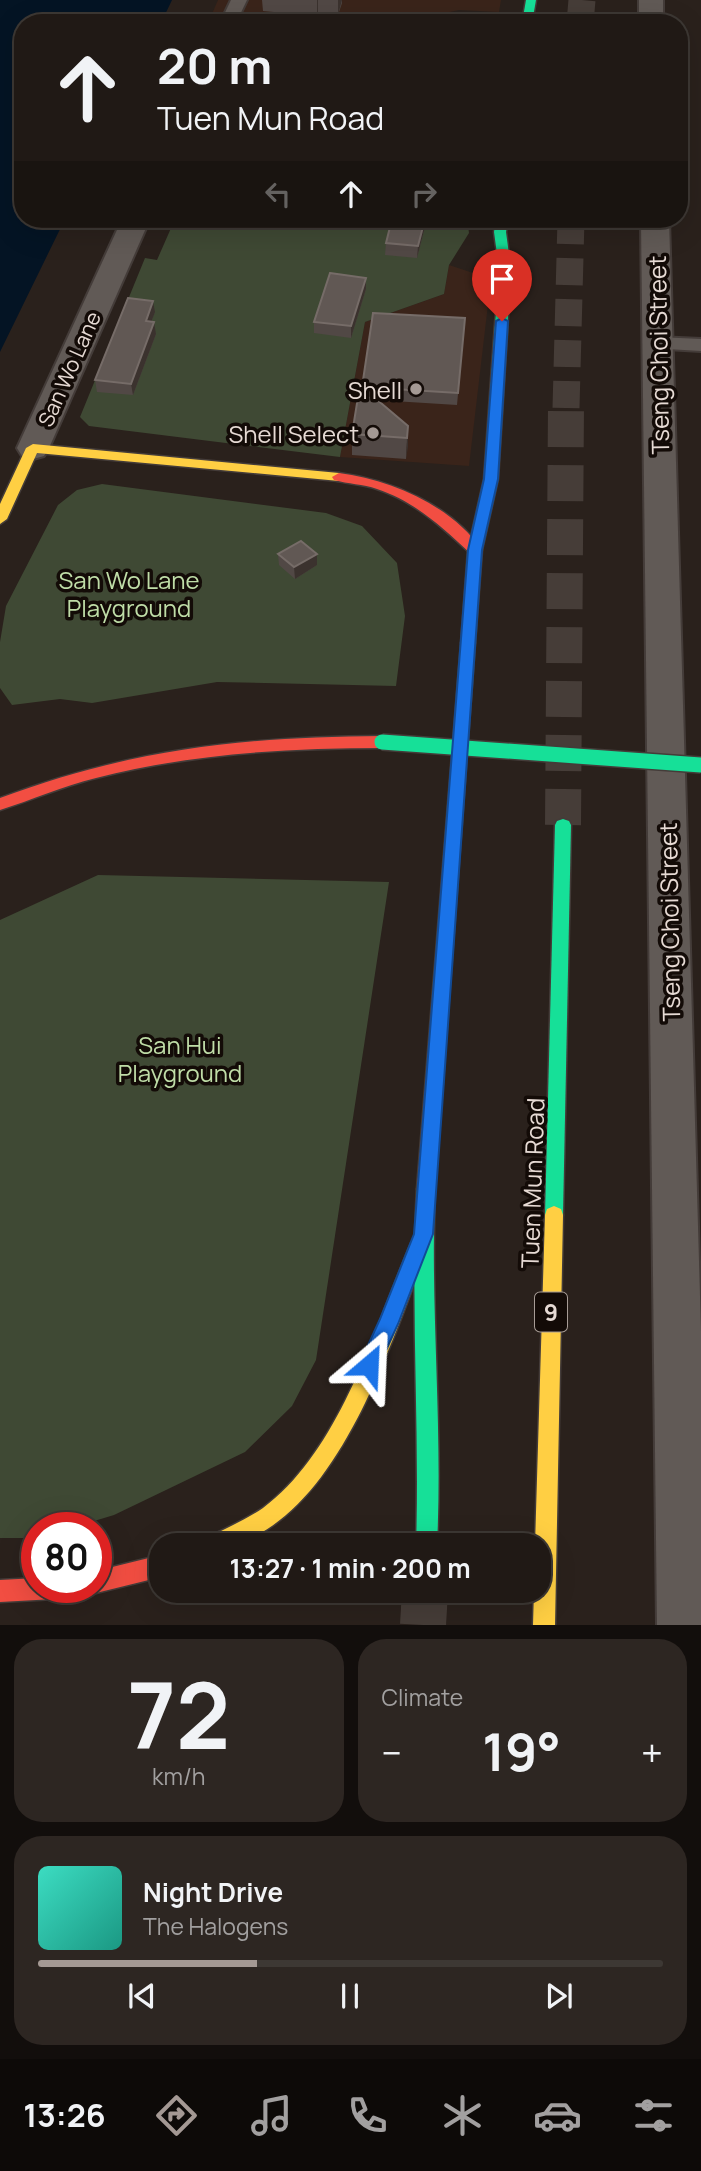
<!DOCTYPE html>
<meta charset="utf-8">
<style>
:root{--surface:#201915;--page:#2d2622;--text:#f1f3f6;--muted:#a2a0a0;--line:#3d3834;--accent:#a49994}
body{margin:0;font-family:Manrope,sans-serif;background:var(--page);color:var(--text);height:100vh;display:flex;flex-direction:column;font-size:26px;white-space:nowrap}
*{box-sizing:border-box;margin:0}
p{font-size:23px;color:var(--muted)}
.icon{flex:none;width:38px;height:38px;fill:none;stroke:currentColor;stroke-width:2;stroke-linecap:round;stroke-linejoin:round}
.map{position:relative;height:1625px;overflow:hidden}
.drawer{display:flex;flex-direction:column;gap:14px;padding:14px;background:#120e0c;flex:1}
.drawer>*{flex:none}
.hud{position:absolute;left:14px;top:14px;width:674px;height:214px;border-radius:28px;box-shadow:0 7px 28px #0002,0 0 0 2px var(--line);background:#201915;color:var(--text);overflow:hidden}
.speed{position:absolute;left:21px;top:1512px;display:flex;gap:14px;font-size:35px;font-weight:700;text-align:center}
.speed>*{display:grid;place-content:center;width:91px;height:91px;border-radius:50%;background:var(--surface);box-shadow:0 7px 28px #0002,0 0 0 2px var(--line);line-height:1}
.speed .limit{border:10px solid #d22;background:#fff;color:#111}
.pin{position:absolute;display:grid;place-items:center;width:60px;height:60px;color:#fff;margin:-72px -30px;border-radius:50% 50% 50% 0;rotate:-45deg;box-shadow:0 0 7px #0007}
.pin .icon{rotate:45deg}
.me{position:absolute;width:77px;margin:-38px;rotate:26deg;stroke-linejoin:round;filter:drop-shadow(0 0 5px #0008)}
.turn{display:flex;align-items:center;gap:24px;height:147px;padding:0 28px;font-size:32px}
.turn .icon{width:91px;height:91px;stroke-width:2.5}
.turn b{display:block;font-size:49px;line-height:60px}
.lanes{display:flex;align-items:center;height:66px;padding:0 28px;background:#0003;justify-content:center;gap:35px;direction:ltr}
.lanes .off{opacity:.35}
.big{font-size:52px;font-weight:700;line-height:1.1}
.drawer .card{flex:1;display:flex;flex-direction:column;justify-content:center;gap:10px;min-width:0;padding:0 24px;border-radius:28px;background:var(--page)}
.drawer .dial{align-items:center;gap:0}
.dial b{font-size:91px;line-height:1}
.song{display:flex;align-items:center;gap:21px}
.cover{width:84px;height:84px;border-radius:10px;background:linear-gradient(135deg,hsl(170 70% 55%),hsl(170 70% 35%))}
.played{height:7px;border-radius:4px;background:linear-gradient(90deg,var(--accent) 35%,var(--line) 35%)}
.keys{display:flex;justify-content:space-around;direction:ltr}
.heat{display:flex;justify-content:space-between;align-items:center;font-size:38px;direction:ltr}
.drawer .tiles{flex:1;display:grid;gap:14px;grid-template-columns:1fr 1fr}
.card:last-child{grid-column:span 2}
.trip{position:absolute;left:149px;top:1533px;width:402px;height:70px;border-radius:28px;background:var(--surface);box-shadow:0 7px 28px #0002,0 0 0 2px var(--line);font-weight:700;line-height:70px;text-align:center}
.tab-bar{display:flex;height:112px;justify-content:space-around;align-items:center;background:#0d0a08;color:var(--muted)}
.tab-bar .icon{width:49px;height:49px}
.tab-bar .current{color:var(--accent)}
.tab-bar b{font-size:32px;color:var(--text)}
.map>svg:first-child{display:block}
.built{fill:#3a241a}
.green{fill:#3f4934}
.water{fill:#041424}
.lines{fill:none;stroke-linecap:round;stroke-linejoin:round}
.highway-tunnel-far2{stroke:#463d38;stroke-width:27;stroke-dasharray:27 14;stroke-linecap:butt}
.highway-tunnel-far1{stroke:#463d38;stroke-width:36;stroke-dasharray:36 18;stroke-linecap:butt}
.highway-tunnel{stroke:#463d38;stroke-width:46;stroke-dasharray:46 24;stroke-linecap:butt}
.lane-casing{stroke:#443c39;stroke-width:4}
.street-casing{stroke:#443c39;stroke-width:4}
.fast-casing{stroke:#443c39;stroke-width:3}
.slow-casing{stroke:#443c39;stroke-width:3}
.jam-casing{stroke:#443c39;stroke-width:3}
.lane{fill:#615a56;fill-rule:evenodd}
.street{fill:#615a56;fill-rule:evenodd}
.fast{fill:#16e098;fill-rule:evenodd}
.slow{fill:#ffcf43;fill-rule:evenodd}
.jam{fill:#f24e42;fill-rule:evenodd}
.fast-bridge-casing{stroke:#443c39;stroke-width:18;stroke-linecap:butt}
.fast-bridge{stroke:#16e098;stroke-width:15}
.wall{fill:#514845}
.shaded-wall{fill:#3b322e}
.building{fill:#615854;stroke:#766c68;stroke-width:2}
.route{fill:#1a73e8;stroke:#114b97;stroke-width:2}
.poi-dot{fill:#a49994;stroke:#130b07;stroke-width:2.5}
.labels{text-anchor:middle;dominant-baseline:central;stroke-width:7;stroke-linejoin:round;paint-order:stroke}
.far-street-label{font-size:21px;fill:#e6dad4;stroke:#130b07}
.shield{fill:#130b07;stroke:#a79c96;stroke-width:2}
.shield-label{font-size:23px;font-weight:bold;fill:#e6dad4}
.street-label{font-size:24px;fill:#e6dad4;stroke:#130b07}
.poi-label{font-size:24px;fill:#e6dad4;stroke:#130b07;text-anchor:end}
.park-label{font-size:24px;fill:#bfdda7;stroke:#130b07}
</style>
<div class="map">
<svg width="701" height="1625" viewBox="0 0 701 1625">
<rect width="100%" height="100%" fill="#2a211c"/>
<g class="built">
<path d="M218 0H501L499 12 459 10 398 23H208Z"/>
<path d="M449 265 491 279 469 466 340 457 365 322 444 294Z"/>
</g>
<g class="green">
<path d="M175 219H467L469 233 449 265 444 294 365 322 340 457 89 426 80 417 145 258 157 260Z"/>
<path d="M102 484 326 513 362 526 397 563 405 616 396 686 217 682 92 703 60 699 12 705 0 688V642L6 606 58 505 77 490Z"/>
<path d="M98 875 389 882 316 1360 292 1406 245 1452 114 1515 71 1528H37L36 1538H0V920Z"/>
</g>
<path class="water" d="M0 0H172L161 23H23V219H65L0 352Z"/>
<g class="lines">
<g class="highway-tunnel-far2">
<path d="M580 23 582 0"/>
<path d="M566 408 571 219"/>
</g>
<path class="highway-tunnel-far1" d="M563 825 566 406"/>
<path class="highway-tunnel" d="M423 1625 425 1591"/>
<defs>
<g id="lane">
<path d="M231 0H247L236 23H220Z"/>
<path d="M657 337 701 339V351L650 348 647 343 650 338Z"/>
</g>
<g id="street">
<rect x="639" y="0" width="24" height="23"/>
<path d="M122 219H150L49 448 44 456 33 459 22 456 17 448Z"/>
<path d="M641 219H669L701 1331V1625H657Z"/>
</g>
<g id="fast">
<path d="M526 0H536L532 23H522Z"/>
<path d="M496 219H508L506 232 511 269 498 479 482 550 475 643 468 648 461 643 468 550 484 479 499 269 494 232Z"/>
<path d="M563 819 569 821 571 825 563 1215 561 1221 554 1224 547 1221 545 1215 555 825 557 821Z"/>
<path d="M426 1180 433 1183 435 1189C430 1308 443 1426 437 1545H416C420 1426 410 1308 417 1189L419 1183Z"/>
</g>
<g id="slow">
<path d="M33 444 339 473 346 477 339 481 37 453 7 519 0 524V504L26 448Z"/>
<path d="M554 1206 561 1209 563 1215 555 1625H533L534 1591H539V1545H535L545 1215 547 1209Z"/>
<path d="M418 1240 425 1243 427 1249C393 1338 347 1486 259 1534 252 1538 243 1544 235 1545 225 1547 213 1545 203 1545L206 1538C225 1529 245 1520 263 1508 340 1451 375 1328 411 1243Z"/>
</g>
<g id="jam">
<path d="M339 473C391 480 451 505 482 550L480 553H470C442 527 414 501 377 489 363 484 348 484 334 480L332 477Z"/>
<path d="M468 638 475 643 435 1189 433 1195 426 1198 419 1195 417 1189 461 643Z"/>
<path d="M382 736 390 742 382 748C285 748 190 754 96 778 63 786 32 800 0 810V798C132 749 242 737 382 736Z"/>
<path d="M161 1555V1577L96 1593 88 1590V1587H96V1571Z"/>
<path d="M37 1578V1587H84L81 1595 73 1598 0 1602V1580Z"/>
</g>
</defs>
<use href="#lane" class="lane-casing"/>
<use href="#street" class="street-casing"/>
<use href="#fast" class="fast-casing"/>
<use href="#slow" class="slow-casing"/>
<use href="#jam" class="jam-casing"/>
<use href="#lane" class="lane"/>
<use href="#street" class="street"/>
<use href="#fast" class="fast"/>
<use href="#slow" class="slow"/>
<use href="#jam" class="jam"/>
<defs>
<path id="fast-bridge" d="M382 742 701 765"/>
</defs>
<use href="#fast-bridge" class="fast-bridge-casing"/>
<use href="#fast-bridge" class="fast-bridge"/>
</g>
<g class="wall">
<path d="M262 0H342V3L338 15 318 13 317 16 263 11Z"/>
<path d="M392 219H427L417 258 385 255 386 243Z"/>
<path d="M366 289 351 338 314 333V322Z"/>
<path d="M155 312 151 322 156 334 133 395 97 392 95 380Z"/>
<path d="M465 318 457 405 377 400 408 426 406 459 352 455V434L362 397V387Z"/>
<path d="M278 554H317V565L295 579 279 565Z"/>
</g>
<g class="shaded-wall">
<path d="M317 0H318V13L317 16Z"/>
<path d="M338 0H342L338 15Z"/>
<path d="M425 219H427L417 258 418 246Z"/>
<path d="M366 278V289L351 338V326Z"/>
<path d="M153 301 155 312 147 333 146 321Z"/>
<path d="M154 322 156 334 133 395 131 384Z"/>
<path d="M408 426V447L406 459 407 438Z"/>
<path d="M317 554V565L295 579 294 567Z"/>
</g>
<g class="building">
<path d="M392 219H425L418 246 386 243Z"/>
<path d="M330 273 366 278 351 326 314 322Z"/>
<path d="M128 298 153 301 146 321 154 322 131 384 95 380Z"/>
<path d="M373 313 465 318 458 393 362 387Z"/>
<path d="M358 397 375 398 408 426 407 438 352 434Z"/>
<path d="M301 541 317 554 294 567 278 554Z"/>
</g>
<path class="route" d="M502 318 508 321 498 479 482 550 433 1234 398 1324 376 1372 369 1375 362 1372 359 1365 380 1319 414 1234 468 550 484 479 496 321Z"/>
<g class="poi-dot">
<circle cx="416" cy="389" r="7"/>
<circle cx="373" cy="433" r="7"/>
</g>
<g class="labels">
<g class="far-street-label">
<text transform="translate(69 369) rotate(-66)">San Wo Lane</text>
</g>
<rect class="shield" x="535" y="1292.5" width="32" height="39" rx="5"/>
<g class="shield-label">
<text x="551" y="1312">9</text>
</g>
<g class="street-label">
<text transform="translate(658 355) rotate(-91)">Tseng Choi Street</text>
<text transform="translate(669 922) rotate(-91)">Tseng Choi Street</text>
<text transform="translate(532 1183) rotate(-88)">Tuen Mun Road</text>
</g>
<g class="poi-label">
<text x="402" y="389">Shell</text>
<text x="359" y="433">Shell Select</text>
</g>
<g class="park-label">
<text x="129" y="579">San Wo Lane<tspan x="129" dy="28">Playground</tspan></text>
<text x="180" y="1044">San Hui<tspan x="180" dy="28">Playground</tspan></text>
</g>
</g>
</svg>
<div class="speed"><div class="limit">80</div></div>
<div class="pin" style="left:502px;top:321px;background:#d93025"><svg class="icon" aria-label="arrive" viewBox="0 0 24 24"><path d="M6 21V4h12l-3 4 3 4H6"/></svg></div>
<svg class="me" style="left:369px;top:1365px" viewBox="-20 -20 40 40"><path d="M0-17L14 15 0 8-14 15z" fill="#1a73e8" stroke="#fff" stroke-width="4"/></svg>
<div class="trip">13:27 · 1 min · 200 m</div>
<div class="hud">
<div class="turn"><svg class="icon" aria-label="ahead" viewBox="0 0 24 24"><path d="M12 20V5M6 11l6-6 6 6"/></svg><div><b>20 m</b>Tuen Mun Road</div></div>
<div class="lanes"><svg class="icon off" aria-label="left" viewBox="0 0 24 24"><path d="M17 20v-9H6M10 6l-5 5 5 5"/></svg><svg class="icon" aria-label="ahead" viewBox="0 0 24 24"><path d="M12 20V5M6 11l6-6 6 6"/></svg><svg class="icon off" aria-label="right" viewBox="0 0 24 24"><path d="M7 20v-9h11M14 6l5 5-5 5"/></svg></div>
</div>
</div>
<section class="drawer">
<div class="tiles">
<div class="card dial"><b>72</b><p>km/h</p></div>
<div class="card"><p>Climate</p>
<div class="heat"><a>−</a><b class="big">19°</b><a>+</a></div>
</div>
<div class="card">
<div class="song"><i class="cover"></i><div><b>Night Drive</b><p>The Halogens</p></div></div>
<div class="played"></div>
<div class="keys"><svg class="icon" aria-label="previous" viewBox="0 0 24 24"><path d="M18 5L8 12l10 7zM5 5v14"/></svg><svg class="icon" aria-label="pause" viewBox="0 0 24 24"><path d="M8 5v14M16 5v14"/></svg><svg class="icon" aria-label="next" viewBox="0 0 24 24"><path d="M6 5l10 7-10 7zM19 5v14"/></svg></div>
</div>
</div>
</section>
<nav class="tab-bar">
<b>13:26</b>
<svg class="icon current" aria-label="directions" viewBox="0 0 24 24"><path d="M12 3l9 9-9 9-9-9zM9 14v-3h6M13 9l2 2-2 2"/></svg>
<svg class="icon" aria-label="music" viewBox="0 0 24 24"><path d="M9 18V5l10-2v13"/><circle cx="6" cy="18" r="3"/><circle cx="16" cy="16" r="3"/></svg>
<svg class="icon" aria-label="phone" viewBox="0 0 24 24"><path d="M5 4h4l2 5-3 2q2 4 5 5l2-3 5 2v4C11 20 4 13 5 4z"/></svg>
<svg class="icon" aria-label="climate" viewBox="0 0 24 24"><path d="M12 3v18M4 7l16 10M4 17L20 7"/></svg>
<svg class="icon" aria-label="car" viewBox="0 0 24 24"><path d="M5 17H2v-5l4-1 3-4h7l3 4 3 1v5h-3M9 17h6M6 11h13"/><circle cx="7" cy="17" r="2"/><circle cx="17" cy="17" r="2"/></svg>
<svg class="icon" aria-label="filters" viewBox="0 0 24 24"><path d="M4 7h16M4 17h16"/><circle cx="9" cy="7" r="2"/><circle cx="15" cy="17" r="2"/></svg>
</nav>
